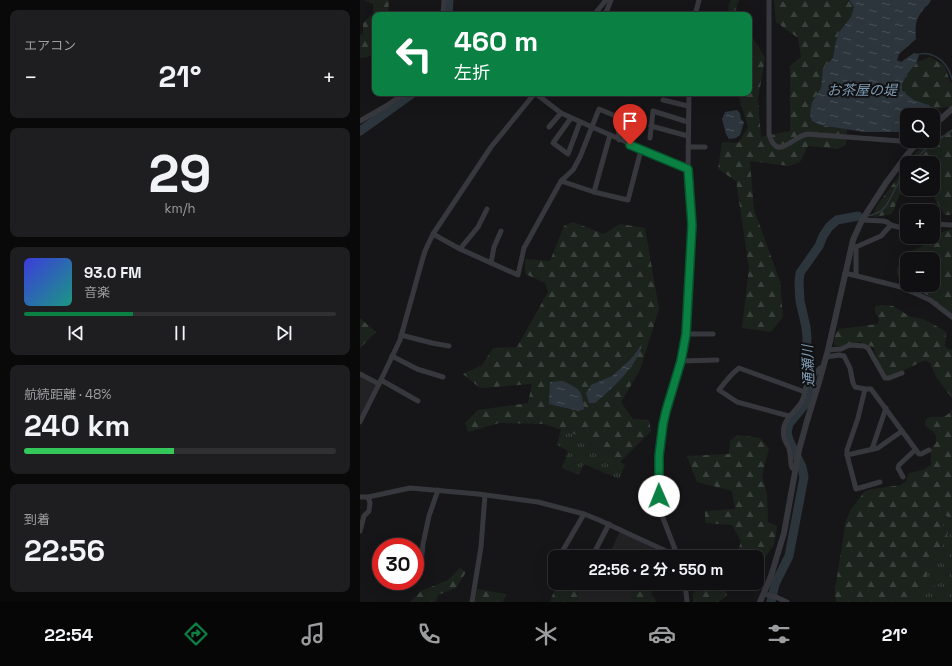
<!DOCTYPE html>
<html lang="ja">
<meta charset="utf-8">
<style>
:root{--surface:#101012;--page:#1e1e20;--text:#f1f3f6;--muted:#9c9d9f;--line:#303032;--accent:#0b8043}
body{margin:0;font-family:"Space Grotesk","Noto Sans JP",sans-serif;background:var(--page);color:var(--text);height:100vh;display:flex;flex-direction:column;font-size:15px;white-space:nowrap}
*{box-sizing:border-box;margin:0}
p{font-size:13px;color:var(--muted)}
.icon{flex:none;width:22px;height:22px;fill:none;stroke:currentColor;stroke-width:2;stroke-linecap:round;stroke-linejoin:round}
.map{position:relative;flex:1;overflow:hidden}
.side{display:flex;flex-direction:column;gap:10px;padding:10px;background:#09090a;width:360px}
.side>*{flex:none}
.top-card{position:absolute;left:12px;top:12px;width:380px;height:84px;border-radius:8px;box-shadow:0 4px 16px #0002,0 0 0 1px var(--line);background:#0b8043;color:#fff;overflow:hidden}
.tools{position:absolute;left:540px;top:108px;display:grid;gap:8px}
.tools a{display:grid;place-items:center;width:40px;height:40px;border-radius:8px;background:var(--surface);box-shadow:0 4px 16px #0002,0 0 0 1px var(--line);font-size:20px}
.speed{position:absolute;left:12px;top:538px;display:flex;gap:8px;font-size:20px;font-weight:700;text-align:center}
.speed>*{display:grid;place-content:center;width:52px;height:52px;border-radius:50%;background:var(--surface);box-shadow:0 4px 16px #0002,0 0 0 1px var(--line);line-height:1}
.speed .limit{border:6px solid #d22;background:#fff;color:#111}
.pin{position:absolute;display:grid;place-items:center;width:34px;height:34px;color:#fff;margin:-41px -17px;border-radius:50% 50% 50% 0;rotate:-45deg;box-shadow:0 0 4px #0007}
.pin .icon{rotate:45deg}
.me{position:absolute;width:44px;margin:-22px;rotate:359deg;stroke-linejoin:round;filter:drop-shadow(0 0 3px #0008)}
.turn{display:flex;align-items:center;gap:14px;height:84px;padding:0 16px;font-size:18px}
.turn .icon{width:52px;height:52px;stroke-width:2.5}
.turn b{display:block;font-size:28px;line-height:34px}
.big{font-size:30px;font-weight:700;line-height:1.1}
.side .widget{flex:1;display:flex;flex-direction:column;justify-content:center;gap:6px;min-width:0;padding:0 14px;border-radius:8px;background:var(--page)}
.side .dial{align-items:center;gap:0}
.dial b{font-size:52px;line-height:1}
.song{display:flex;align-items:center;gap:12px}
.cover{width:48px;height:48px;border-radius:6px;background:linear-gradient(135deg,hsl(240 70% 55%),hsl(170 70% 35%))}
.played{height:4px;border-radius:2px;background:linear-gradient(90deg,var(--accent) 35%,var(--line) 35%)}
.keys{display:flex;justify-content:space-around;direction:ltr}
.heat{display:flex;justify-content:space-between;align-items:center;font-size:22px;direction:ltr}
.charge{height:6px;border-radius:3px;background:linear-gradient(90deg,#34c759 48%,var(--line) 0)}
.trip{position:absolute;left:188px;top:550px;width:216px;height:40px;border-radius:8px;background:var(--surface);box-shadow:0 4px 16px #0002,0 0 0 1px var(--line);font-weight:700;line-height:40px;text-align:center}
.tabs{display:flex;height:64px;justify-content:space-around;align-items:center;background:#060607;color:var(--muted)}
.tabs .icon{width:28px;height:28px}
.tabs .active{color:var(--accent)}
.tabs b{font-size:18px;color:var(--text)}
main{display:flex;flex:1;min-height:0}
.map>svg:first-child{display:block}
.built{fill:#222225}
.grass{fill:url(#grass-tufts)}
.forest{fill:url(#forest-firs);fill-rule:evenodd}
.wetland{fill:url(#wetland-marsh)}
.water{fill:url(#water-ripples)}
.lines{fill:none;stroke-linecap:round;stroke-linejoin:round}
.stream{stroke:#2c353c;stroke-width:1.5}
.river{stroke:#2c353c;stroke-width:9}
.minor{stroke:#37383d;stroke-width:5}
.tertiary{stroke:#37383d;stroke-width:6}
.route-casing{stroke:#07532c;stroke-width:10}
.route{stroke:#0b8043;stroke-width:7}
.labels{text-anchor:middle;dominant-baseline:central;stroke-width:4;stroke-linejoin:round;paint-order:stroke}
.water-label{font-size:14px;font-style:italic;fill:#7f9bb3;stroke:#111113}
</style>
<main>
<section class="side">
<div class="widget"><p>エアコン</p>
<div class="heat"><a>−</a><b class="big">21°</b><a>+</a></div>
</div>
<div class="widget dial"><b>29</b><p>km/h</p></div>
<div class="widget">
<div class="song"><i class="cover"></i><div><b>93.0 FM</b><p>音楽</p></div></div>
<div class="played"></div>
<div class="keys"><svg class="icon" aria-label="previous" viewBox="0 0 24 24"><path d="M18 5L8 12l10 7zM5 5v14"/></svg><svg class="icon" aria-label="pause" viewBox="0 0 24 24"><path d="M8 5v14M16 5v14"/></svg><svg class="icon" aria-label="next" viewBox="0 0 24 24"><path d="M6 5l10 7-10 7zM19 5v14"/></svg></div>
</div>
<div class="widget"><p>航続距離 · 48%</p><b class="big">240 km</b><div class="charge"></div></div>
<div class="widget"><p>到着</p><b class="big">22:56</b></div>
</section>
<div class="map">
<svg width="592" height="602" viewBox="0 0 592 602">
<defs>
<pattern id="grass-tufts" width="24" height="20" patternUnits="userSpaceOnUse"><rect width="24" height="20" fill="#1c231d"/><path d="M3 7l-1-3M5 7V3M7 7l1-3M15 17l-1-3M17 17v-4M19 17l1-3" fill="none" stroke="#3a403c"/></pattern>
<pattern id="forest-firs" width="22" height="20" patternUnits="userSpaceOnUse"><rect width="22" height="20" fill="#1c231d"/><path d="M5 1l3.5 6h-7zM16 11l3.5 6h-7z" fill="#3a403c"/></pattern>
<pattern id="wetland-marsh" width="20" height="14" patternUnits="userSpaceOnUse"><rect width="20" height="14" fill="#1c231d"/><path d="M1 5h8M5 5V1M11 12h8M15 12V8" fill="none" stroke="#3a403c"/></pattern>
<pattern id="water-ripples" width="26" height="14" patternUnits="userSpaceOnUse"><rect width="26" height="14" fill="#2c353c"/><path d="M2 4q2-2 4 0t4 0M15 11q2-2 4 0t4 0" fill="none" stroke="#485056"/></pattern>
</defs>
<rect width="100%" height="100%" fill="#161618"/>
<g class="built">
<path d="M0 375 17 384 0 419Z"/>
<path d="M260 531 293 548 291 557H248Z"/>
<path d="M216 583H282L273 602H215Z"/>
</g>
<g class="grass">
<path d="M201 429 217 435 265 465 259 479 224 464 219 475 202 468 208 451 197 445Z"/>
<path d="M592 461V602H536Z"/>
</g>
<g class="forest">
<path d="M4 0H29L28 15H15V53L8 57 0 58V34L3 35V23L13 14V4Z"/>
<path d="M414 0H487L489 1 494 7 491 17 479 32 475 45 473 58 463 68 461 88 452 102 460 125 487 129 486 145 477 149 448 146 440 162 429 166 390 161 394 210 420 281 423 317 411 332 382 328 389 268 376 181 358 169 362 142 378 143 388 127 378 94 389 93V31L405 58 398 99 401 137 430 131V66L441 57 438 38 416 22Z"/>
<path d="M570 57 584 65 590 81 592 83V110L589 107 572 109 569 105 554 100 542 92V84L548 73 557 62Z"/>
<path d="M592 129V215H585L573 196 540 194 532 214 514 217 516 207 547 165V189H573V163H548L556 152Z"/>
<path d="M213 222 244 234 260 224 285 228 299 309 280 370 261 402 273 419 289 420 291 431 260 462 217 435 184 424 139 423 108 432 105 423 118 410 168 403 172 384 120 388 103 374 122 365 133 348 157 347 188 292 185 283 165 274V259L190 261 204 226Z"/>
<path d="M592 229V317L569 296 541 283C538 278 535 271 538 266L543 262 552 251 572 241 579 233ZM547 259H573V285H547Z"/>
<path d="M521 305 533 306 536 308 551 317 563 319 573 324 586 332C587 338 584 342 586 348L592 350V398L576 377 570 363 567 361H563L532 376H527L517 360 514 349 513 347 499 342 479 347 474 345C474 339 475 333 479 329L518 324C522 316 512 315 516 306Z"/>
<path d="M0 318 16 332 0 348Z"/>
<path d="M592 409V519L589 518 584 514H581L578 516V517L581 519 584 527 586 528 588 531 587 536 589 537C588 539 587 540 586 541 581 547 585 546 576 548L573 551 565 585 562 589 550 595 549 602H476L475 595V589L483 540 485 523 491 509 505 491 512 489 541 485 546 481 549 473 563 470 571 465V449L572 447 576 443C576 440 577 437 575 434 573 429 564 429 565 422 567 413 579 419 585 416 588 415 590 412 592 409Z"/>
<path d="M377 435 400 438 409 448 402 476 407 494 408 522 417 526 414 545 397 569V557H374L377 555 381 541 372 525 345 523V511L375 509 372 491 337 482 327 456 369 454 370 441Z"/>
<path d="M100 568 106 572 96 588 78 595 76 602H50L61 591 88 580Z"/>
<path d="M570 572H572L573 574 574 572H576L577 575 573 584 575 587 572 592 568 591 567 587 569 583V578Z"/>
<path d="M197 583H210L218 590V602H190Z"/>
<path d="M275 583H292L291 594 297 602H269L273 584Z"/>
<path d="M342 583H372L365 586 367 595 359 602H333V594Z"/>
<path d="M117 589 146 594 143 602H115Z"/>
</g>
<path class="wetland" d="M371 0H379L377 5 376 15H368L369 4Z"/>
<g class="water">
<path d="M489 0H571C568 7 566 5 563 10 555 20 555 26 556 39L539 54 537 60 541 62 554 53 559 54 557 62 548 73 542 84V91L554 100 569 105 572 109 569 113 566 115H547V130L539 132H504L460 125 452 121 450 114 452 102 461 88 463 68 473 58 475 45 479 32 491 17 494 7Z"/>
<path d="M377 110 380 113 381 119 384 122 380 135 376 138 369 139 366 134 362 119 365 112Z"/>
<path d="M282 344C279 364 251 390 235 403H229L226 393 231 385 252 376 271 359Z"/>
<path d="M203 381C220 389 222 390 224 409L219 411 189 404 190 382Z"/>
</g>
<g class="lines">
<g class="stream">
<path d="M557 55C569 50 583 59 588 69 590 72 591 76 592 79"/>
<path d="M551 163 572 143 589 133 592 130"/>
<path d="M507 216 512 215 521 211 526 206 541 178 547 169"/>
</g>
<g class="river">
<path d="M88 15 89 0"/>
<path d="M0 131 53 93"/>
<path d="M411 602 415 584 429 556 444 477 442 467 429 440 427 432 429 424 447 402 450 390V384L446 353 447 338 446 327 440 301 439 282 440 273 459 246 463 236 469 227 477 220 498 216"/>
</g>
<g class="minor">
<path d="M409 0V134C417 162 432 137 447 134L540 141 547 139"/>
<path d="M83 15 84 0"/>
<path d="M234 15 246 0"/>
<path d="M245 15 251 0"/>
<path d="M335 15 339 0"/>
<path d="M175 93 201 113 232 127 328 169"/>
<path d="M303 100 328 106"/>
<path d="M211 118 193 143 208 154 220 122"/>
<path d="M0 121 26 106 45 93"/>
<path d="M291 126 328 136"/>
<path d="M189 127 201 113"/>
<path d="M290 138 293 111 328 122"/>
<path d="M328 147H345"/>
<path d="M201 181 234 192 268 200 281 150"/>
<path d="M234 192 250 135"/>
<path d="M502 220 523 221 527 222 531 225 538 227 547 226"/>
<path d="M573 224 592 225"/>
<path d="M73 234 100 249 158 275 164 248 201 181 213 170 220 157 239 109 258 117 259 140"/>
<path d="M496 247V275"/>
<path d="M491 248 496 247 521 236 531 225"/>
<path d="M100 249 118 227 127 209"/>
<path d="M131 263 134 247 141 231"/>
<path d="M485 273 541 287 570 300 592 317"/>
<path d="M326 334H353"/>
<path d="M41 335 72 343 89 346"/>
<path d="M468 350 481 349 490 345 504 346 508 348 509 350 525 378H529L542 373"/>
<path d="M32 356 57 369 83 377"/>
<path d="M466 357 479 355 484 356 490 368 493 383 495 387 505 389H511L559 454H561L569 450"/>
<path d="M321 361 357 360"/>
<path d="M0 374 19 384"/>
<path d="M21 380 58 401"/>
<path d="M505 389 498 418 487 450V455L496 489 520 482"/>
<path d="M429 416 377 402 359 390C365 382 370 375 379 368L445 392"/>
<path d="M0 422 19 384 40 340 62 261 65 251 73 234 131 147 175 93"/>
<path d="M512 449 526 408"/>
<path d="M487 455 518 448 542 431"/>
<path d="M436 469 432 468C430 462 431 455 429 449 428 445 425 442 424 438 420 419 435 414 442 401 445 395 445 388 447 383L451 379 460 368H463"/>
<path d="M543 477 538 468 539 465 555 450"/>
<path d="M0 497H8L50 488 118 494 178 502 224 514 239 520 308 552 316 553"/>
<path d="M0 531 4 516 9 511 10 503 8 497"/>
<path d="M199 557 224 514"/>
<path d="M232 557 249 524"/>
<path d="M318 557 301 513 299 497V456L300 441 306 411 321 361 326 334 332 225 328 169 329 93"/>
<path d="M61 564 63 544 69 516 78 490"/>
<path d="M194 578 195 575"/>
<path d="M325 583 327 602"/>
<path d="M404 594 416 597 427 602"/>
<path d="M112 602 121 547 125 495"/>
</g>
<g class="tertiary">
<path d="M573 126 592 109"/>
<path d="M400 602 411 576 424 533 439 450 447 421 459 382 468 350 493 240 502 220 526 183 546 156 559 141"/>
</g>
</g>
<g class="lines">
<defs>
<path id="route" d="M270 145 328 169 332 225 326 334 321 361 306 411 303 424 299 456V496"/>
</defs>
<use href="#route" class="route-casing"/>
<use href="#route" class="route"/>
</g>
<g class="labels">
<g class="water-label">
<text x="502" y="90">お茶屋の堤</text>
<text transform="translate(448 366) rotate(-92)">通瀬川</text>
</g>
</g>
</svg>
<div class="tools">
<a><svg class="icon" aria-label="search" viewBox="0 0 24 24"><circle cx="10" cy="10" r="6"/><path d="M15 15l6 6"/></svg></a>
<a><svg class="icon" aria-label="layers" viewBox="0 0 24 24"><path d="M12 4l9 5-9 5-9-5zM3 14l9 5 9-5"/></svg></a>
<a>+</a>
<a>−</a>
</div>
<div class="speed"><div class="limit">30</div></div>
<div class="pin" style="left:270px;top:145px;background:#d93025"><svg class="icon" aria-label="arrive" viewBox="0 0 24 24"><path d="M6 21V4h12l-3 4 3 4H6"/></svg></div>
<svg class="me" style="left:299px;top:496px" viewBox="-20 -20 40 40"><circle r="19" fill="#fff"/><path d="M0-13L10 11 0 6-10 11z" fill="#0b8043"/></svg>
<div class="trip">22:56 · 2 分 · 550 m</div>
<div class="top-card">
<div class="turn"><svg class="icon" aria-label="left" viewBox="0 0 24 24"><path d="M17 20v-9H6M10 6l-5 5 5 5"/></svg><div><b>460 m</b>左折</div></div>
</div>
</div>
</main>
<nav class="tabs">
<b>22:54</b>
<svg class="icon active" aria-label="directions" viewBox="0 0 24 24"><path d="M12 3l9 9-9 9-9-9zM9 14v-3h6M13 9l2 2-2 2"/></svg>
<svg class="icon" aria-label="music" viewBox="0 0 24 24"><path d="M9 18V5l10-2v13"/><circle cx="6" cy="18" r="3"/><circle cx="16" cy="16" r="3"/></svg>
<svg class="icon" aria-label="phone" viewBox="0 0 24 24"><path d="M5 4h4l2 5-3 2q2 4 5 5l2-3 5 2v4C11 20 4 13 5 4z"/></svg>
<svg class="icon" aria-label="climate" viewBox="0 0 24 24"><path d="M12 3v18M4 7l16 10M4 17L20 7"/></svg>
<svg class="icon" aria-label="car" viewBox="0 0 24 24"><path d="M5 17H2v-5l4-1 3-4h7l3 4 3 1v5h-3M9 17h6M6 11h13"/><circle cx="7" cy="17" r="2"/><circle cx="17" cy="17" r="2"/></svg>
<svg class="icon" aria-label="filters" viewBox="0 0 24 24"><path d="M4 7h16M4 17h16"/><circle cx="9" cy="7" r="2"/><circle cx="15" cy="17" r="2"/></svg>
<b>21°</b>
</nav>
